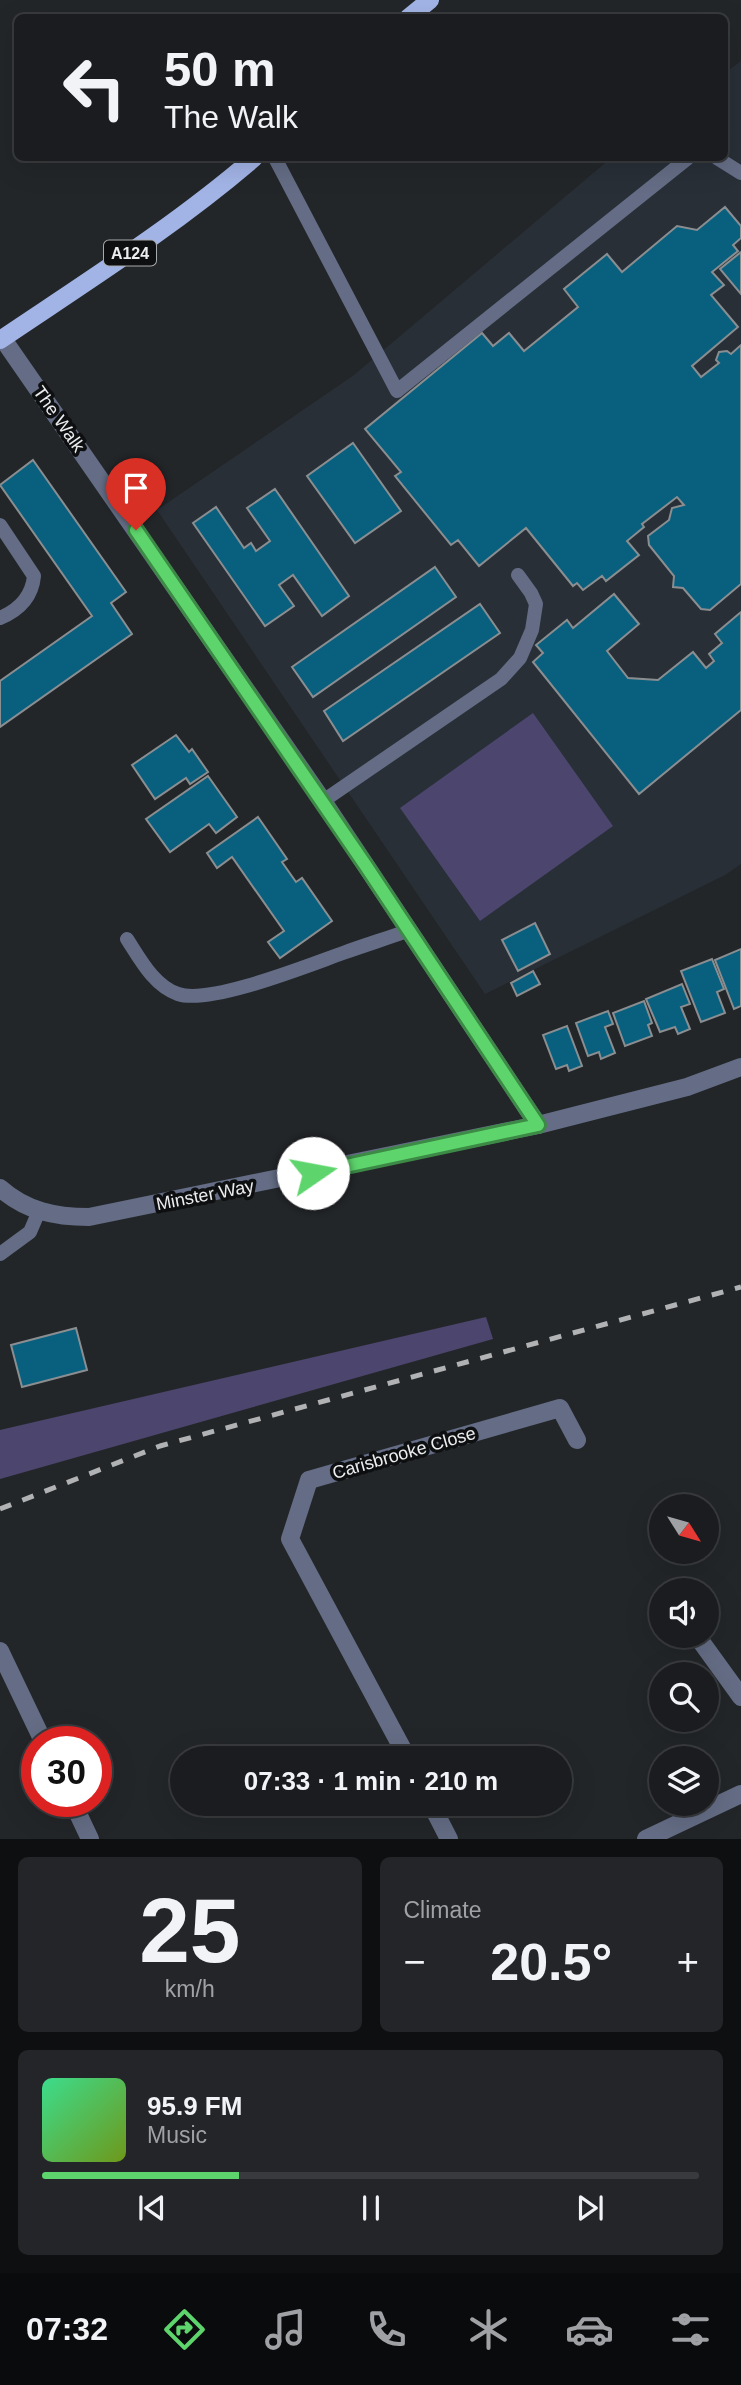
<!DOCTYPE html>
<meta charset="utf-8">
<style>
:root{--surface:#1a1c1f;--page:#232528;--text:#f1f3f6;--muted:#9fa1a4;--line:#383a3d;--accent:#5dd56c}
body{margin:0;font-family:Arial,sans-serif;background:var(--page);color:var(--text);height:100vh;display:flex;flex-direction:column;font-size:26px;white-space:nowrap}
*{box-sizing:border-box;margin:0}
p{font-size:23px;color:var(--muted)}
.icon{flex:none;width:38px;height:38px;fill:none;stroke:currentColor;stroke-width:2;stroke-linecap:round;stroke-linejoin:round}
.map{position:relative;height:1839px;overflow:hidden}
.side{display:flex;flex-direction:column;gap:18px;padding:18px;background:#0e0f11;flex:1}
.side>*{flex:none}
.guide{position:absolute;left:14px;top:14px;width:714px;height:147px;border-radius:10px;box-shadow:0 7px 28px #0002,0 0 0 2px var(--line);background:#1a1c1f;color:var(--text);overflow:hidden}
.needle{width:46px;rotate:127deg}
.tools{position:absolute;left:649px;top:1494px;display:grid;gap:14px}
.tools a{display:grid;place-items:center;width:70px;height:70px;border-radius:50%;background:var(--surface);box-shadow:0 7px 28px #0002,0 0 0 2px var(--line);font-size:35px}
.speed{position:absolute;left:21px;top:1726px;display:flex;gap:14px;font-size:35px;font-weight:700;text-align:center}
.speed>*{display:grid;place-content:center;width:91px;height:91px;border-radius:50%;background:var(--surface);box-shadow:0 7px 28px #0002,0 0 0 2px var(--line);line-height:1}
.speed .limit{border:10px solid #d22;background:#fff;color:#111}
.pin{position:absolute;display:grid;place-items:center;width:60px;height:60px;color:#fff;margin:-72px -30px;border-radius:50% 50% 50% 0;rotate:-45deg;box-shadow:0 0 7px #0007}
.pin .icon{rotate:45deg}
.me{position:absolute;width:77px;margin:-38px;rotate:78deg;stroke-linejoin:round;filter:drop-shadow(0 0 5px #0008)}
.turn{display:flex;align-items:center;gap:24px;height:147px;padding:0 35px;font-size:32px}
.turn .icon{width:91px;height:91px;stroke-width:2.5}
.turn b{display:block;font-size:49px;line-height:60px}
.big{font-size:52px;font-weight:600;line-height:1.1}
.side .card{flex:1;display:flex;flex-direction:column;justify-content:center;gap:10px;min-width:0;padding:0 24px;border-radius:10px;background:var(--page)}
.side .dial{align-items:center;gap:0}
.dial b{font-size:91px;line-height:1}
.song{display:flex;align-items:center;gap:21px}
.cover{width:84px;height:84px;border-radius:10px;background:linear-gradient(135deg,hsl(150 70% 55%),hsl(80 70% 35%))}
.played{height:7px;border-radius:4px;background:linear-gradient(90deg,var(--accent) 30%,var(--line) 30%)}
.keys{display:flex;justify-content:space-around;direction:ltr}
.heat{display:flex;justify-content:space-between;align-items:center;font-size:38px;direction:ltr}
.side .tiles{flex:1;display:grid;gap:18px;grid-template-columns:1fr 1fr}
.card:last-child{grid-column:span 2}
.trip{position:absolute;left:170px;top:1746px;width:402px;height:70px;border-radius:35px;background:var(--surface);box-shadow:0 7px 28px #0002,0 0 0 2px var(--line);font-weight:600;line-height:70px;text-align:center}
.dock{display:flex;height:112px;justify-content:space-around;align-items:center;background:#0a0b0c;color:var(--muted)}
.dock .icon{width:49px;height:49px}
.dock .on{color:var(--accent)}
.dock b{font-size:32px;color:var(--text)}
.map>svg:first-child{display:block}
.built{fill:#282f37}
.green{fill:#4c466e}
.building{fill:#08607e;stroke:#8a8e91;stroke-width:2}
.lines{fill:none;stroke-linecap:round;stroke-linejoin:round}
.lane{stroke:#646d85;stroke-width:14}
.street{stroke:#646d85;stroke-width:18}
.primary{stroke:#a2b4e6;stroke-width:18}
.rail{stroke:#b1b2b4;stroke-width:5;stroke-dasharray:12 12;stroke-linecap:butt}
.route-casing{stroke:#3c8a46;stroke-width:18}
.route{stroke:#5dd56c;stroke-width:12}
.labels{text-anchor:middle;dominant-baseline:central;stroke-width:7;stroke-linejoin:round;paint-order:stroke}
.shield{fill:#0e0f10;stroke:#a9aaac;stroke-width:2}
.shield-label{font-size:16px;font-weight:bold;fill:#ecedef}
.street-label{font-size:18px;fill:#ecedef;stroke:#0e0f10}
</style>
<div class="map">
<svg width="741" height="1839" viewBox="0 0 741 1839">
<rect width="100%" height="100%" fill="#232629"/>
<path class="built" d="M741 61V864L725 875 485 994 157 510 354 375 611 158H724L725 73Z"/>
<g class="green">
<path d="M533 713 613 826 480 921 400 808Z"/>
<path d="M486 1317 493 1339 0 1479V1430Z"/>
</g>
<g class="building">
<path d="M725 207 741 226V238L733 245 738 251 712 272 724 285 711 295 738 327 692 366 701 377 719 363 716 360 719 352 727 351 731 354 741 345V584L710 610 701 609 683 588 673 587 674 576 649 545 648 536 669 520 672 508 684 505 677 497 642 524 644 527 627 541 639 555 606 581 602 576 583 590 577 583 573 586 526 528 479 566 458 540 451 545 395 476 401 472 365 429 482 333 493 346 509 333 524 351 578 307 564 289 607 254 622 272 677 226 697 230Z"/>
<path d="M741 252V294L720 269Z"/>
<path d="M353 443 401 511 355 543 307 476Z"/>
<path d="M33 460 126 592 111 603 132 634 0 727V681L92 616 0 485Z"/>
<path d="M275 489 349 596 322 616 293 575 279 585 294 606 265 626 193 523 216 507 244 548 251 543 256 551 270 541 247 508Z"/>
<path d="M435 567 456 597 313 697 292 667Z"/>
<path d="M614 594 639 624 607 651 628 678 658 680 693 652 706 668 714 661 709 654 722 643 715 634 741 612V710L639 794 533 662 543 653 536 645 567 620 573 628Z"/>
<path d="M480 604 500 633 343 741 324 711Z"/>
<path d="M176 735 189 752 192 749 208 772 190 784 186 778 155 799 132 765Z"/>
<path d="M208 776 237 817 216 833 209 824 170 852 146 819Z"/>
<path d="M258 817 287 859 282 862 296 882 302 878 332 921 280 958 268 942 284 931 232 857 217 868 207 853Z"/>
<path d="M535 923 550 954 518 971 502 940Z"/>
<path d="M741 949V1006L734 1009 715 960Z"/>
<path d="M712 959 724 989 717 992 725 1013 701 1022 681 971Z"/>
<path d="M533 971 540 984 517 996 511 983Z"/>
<path d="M682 984 690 1004 681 1007 690 1029 678 1034 675 1027 660 1032 646 999Z"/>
<path d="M644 1001 652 1023 648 1025 652 1036 625 1046 613 1013Z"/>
<path d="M608 1011 613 1024 605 1027 615 1053 601 1059 599 1052 588 1056 576 1023Z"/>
<path d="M567 1026 582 1066 569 1071 567 1065 556 1069 543 1035Z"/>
<path d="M76 1328 87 1370 22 1387 11 1345Z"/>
</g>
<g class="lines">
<g class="lane">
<path d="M275 158 397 391 688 158"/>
<path d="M717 158 741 173"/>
<path d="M0 525 34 576C32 597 19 610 0 618"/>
<path d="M323 801 501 679 520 658 532 630 536 604 531 593 518 575"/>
<path d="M127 939C140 959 154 986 178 994 210 1005 309 965 343 953 365 945 388 938 410 930"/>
<path d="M0 1254 30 1232 39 1211"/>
</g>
<g class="street">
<path d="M3 339 323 801 538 1125"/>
<path d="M0 1188C26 1211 55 1217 89 1217L538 1125 687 1087 741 1067"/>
<path d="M697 1636 741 1697"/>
<path d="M0 1651 43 1741"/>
<path d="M408 1759 290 1539 309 1480 560 1408 577 1440"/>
<path d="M72 1801 90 1839"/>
<path d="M431 1804 449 1839"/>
<path d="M646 1839 741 1794"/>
</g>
<g class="primary">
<path d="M408 18 430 0"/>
<path d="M0 340C86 282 175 226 254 158"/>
</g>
<path class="rail" d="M0 1509 160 1446 741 1287"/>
</g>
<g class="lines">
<defs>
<path id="route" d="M136 530 366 866 538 1125 313 1173"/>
</defs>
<use href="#route" class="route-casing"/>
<use href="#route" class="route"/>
</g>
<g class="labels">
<rect class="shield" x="104" y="240.5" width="52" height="25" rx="5"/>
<g class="shield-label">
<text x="130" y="253">A124</text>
</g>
<g class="street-label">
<text transform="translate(59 419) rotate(55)">The Walk</text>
<text transform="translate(205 1195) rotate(-11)">Minster Way</text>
<text transform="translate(404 1453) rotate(-16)">Carisbrooke Close</text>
</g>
</g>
</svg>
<div class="tools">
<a><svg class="needle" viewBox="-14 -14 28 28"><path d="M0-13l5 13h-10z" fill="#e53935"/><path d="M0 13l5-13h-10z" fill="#9fa1a4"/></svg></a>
<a><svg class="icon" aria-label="sound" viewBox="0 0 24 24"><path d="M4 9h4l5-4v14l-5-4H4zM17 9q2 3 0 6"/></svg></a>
<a><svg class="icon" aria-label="search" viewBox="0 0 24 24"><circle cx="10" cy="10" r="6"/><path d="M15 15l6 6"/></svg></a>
<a><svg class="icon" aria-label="layers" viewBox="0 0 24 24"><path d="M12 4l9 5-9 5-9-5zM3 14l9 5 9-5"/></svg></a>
</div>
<div class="speed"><div class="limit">30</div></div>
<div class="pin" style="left:136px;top:530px;background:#d93025"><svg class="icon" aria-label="arrive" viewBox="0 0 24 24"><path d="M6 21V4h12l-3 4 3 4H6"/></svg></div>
<svg class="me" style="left:313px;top:1173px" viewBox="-20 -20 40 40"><circle r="19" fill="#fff"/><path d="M0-13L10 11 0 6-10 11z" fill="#5dd56c"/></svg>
<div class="trip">07:33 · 1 min · 210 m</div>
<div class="guide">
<div class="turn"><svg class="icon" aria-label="left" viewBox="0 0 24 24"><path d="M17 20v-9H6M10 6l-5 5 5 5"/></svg><div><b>50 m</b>The Walk</div></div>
</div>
</div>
<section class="side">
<div class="tiles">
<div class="card dial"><b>25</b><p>km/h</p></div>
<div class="card"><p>Climate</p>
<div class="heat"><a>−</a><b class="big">20.5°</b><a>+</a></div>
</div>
<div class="card">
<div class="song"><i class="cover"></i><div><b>95.9 FM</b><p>Music</p></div></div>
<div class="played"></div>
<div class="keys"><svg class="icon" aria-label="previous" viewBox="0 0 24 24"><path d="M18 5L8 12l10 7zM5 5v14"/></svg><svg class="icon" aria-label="pause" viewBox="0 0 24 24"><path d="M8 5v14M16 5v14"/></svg><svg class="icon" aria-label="next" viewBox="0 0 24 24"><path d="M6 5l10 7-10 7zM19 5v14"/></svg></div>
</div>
</div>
</section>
<nav class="dock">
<b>07:32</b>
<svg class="icon on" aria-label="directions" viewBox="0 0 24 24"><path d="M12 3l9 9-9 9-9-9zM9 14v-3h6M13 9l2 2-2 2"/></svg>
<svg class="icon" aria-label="music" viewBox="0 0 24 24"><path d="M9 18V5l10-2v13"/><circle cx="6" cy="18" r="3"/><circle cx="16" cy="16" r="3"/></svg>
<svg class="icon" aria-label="phone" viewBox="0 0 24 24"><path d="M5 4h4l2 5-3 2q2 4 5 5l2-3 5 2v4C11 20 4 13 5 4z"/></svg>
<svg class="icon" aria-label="climate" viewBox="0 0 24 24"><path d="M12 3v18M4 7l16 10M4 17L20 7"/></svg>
<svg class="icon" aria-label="car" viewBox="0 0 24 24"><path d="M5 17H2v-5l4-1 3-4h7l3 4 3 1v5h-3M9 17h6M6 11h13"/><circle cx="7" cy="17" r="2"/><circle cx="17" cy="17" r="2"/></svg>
<svg class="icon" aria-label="filters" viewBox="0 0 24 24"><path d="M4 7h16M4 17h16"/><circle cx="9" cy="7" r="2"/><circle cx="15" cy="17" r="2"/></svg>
</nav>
